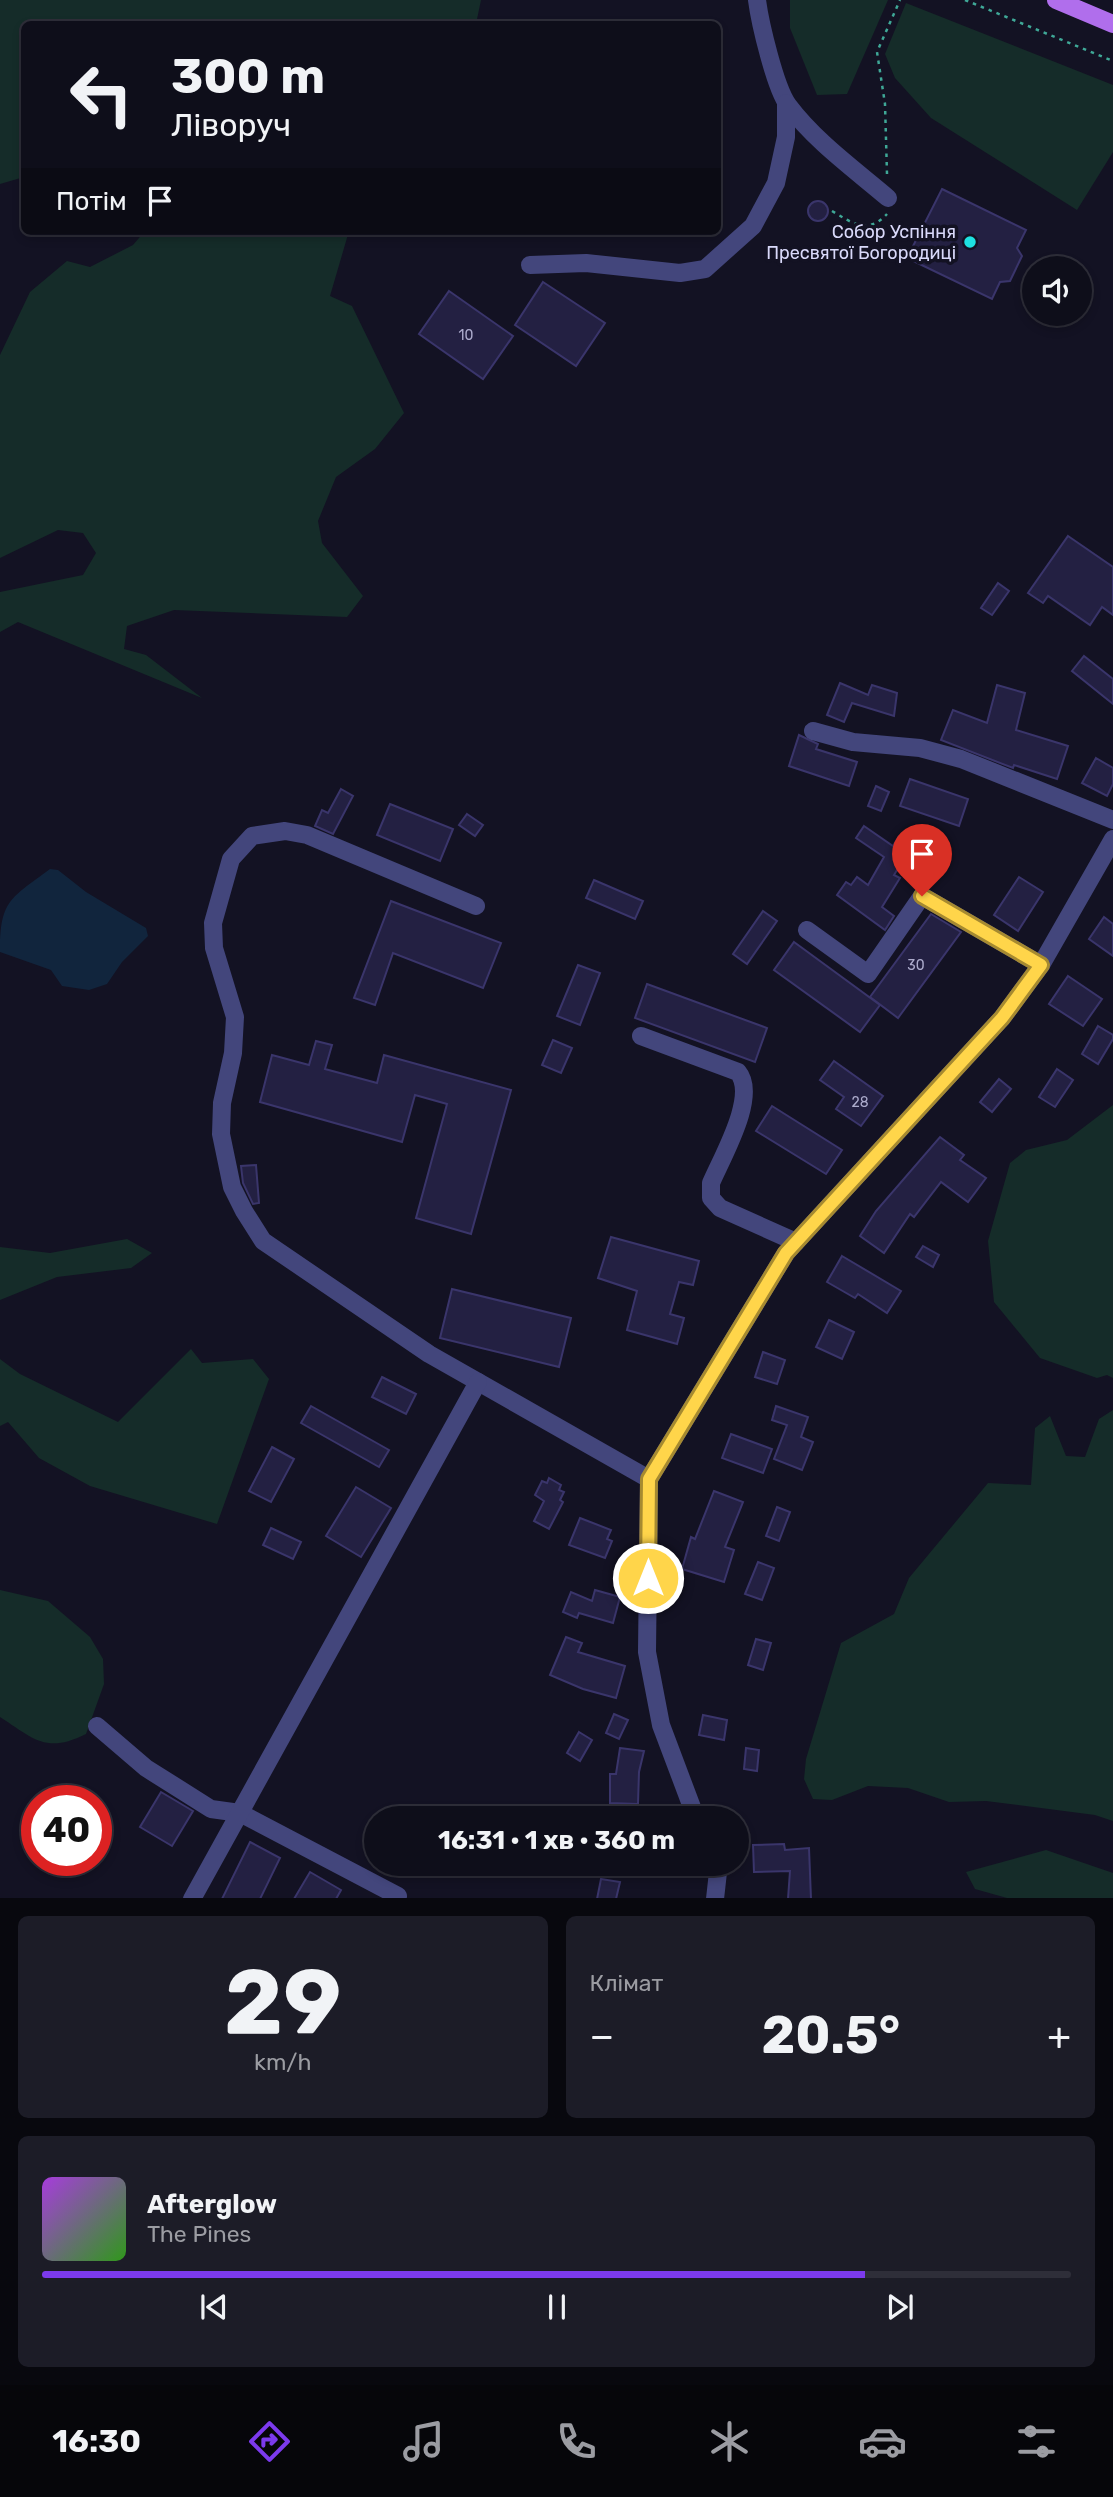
<!DOCTYPE html>
<html lang="uk">
<meta charset="utf-8">
<style>
:root{--surface:#0e0e1a;--page:#1c1c27;--text:#f1f3f6;--muted:#9b9ca2;--line:#2e2e39;--accent:#7c3aed}
body{margin:0;font-family:Rubik,sans-serif;background:var(--page);color:var(--text);height:100vh;display:flex;flex-direction:column;font-size:26px;white-space:nowrap}
*{box-sizing:border-box;margin:0}
p{font-size:23px;color:var(--muted)}
.icon{flex:none;width:38px;height:38px;fill:none;stroke:currentColor;stroke-width:2;stroke-linecap:round;stroke-linejoin:round}
.map{position:relative;height:1898px;overflow:hidden}
.sheet{display:flex;flex-direction:column;gap:18px;padding:18px;background:#08080e;flex:1}
.sheet>*{flex:none}
.hud{position:absolute;left:21px;top:21px;width:700px;height:214px;border-radius:10px;box-shadow:0 4px 10px #0003,0 0 0 2px var(--line);background:#0e0e1a;color:var(--text);overflow:hidden}
.fabs{position:absolute;left:1022px;top:256px;display:grid;gap:14px}
.fabs a{display:grid;place-items:center;width:70px;height:70px;border-radius:50%;background:var(--surface);box-shadow:0 4px 10px #0003,0 0 0 2px var(--line);font-size:35px}
.speed{position:absolute;left:21px;top:1785px;display:flex;gap:14px;font-size:35px;font-weight:700;text-align:center}
.speed>*{display:grid;place-content:center;width:91px;height:91px;border-radius:50%;background:var(--surface);box-shadow:0 4px 10px #0003,0 0 0 2px var(--line);line-height:1}
.speed .limit{border:10px solid #d22;background:#fff;color:#111}
.pin{position:absolute;display:grid;place-items:center;width:60px;height:60px;color:#fff;margin:-72px -30px;border-radius:50% 50% 50% 0;rotate:-45deg;box-shadow:0 0 7px #0007}
.pin .icon{rotate:45deg}
.me{position:absolute;width:77px;margin:-38px;rotate:0deg;stroke-linejoin:round;filter:drop-shadow(0 0 5px #0008)}
.turn{display:flex;align-items:center;gap:24px;height:147px;padding:0 35px;font-size:32px}
.turn .icon{width:91px;height:91px;stroke-width:2.5}
.turn b{display:block;font-size:49px;line-height:60px}
.then{display:flex;align-items:center;height:66px;padding:0 35px;background:#0003;gap:14px;font-size:26px}
.big{font-size:52px;font-weight:700;line-height:1.1}
.sheet .card{flex:1;display:flex;flex-direction:column;justify-content:center;gap:10px;min-width:0;padding:0 24px;border-radius:10px;background:var(--page)}
.sheet .dial{align-items:center;gap:0}
.dial b{font-size:91px;line-height:1}
.song{display:flex;align-items:center;gap:21px}
.cover{width:84px;height:84px;border-radius:10px;background:linear-gradient(135deg,hsl(280 70% 55%),hsl(110 70% 35%))}
.played{height:7px;border-radius:4px;background:linear-gradient(90deg,var(--accent) 80%,var(--line) 80%)}
.keys{display:flex;justify-content:space-around;direction:ltr}
.heat{display:flex;justify-content:space-between;align-items:center;font-size:38px;direction:ltr}
.sheet .tiles{flex:1;display:grid;gap:18px;grid-template-columns:1fr 1fr}
.card:last-child{grid-column:span 2}
.trip{position:absolute;left:364px;top:1806px;width:385px;height:70px;border-radius:35px;background:var(--surface);box-shadow:0 4px 10px #0003,0 0 0 2px var(--line);font-weight:700;line-height:70px;text-align:center}
.menu{display:flex;height:112px;justify-content:space-around;align-items:center;background:#06060a;color:var(--muted)}
.menu .icon{width:49px;height:49px}
.menu .on{color:var(--accent)}
.menu b{font-size:32px;color:var(--text)}
.map>svg:first-child{display:block}
.green{fill:#152c29}
.water{fill:#11253d}
.building{fill:#232042;stroke:#3a356b;stroke-width:2}
.lines{fill:none;stroke-linecap:round;stroke-linejoin:round}
.path{stroke:#3fa897;stroke-width:2.5;stroke-dasharray:3.5 5;stroke-linecap:butt}
.minor{stroke:#43467c;stroke-width:18}
.major{stroke:#b06eec;stroke-width:18}
.route-casing{stroke:#a68a30;stroke-width:18}
.route{stroke:#ffd54a;stroke-width:12}
.poi-dot{fill:#1ee1e1;stroke:#131223;stroke-width:2.5}
.labels{text-anchor:middle;dominant-baseline:central;stroke-width:7;stroke-linejoin:round;paint-order:stroke}
.number-label{font-size:14px;fill:#acabcc}
.poi-label{font-size:18px;fill:#d9d9fa;stroke:#131223;text-anchor:end}
</style>
<div class="map">
<svg width="1113" height="1899" viewBox="0 0 1113 1899">
<rect width="100%" height="100%" fill="#131223"/>
<g class="green">
<path d="M0 0H481L476 24H24V177L0 184Z"/>
<path d="M790 0H888L847 94 817 95 790 28Z"/>
<path d="M906 3 1113 85V152L1077 210 931 118 895 78 885 54Z"/>
<path d="M145 231H349L330 296 352 306 404 413 375 449 336 477 318 521 322 543 363 596 347 617 174 610 127 626 124 649 146 655 202 698 18 622 0 632V592L83 575 96 553 83 533 58 530 0 558V355L30 292 67 261 90 267 133 245Z"/>
<path d="M1113 1105V1378L1107 1375 1097 1378 1040 1358 994 1302 988 1241 1010 1163 1026 1150 1067 1140Z"/>
<path d="M127 1239 152 1253 131 1268 57 1277 0 1300V1247L50 1253Z"/>
<path d="M191 1349 202 1363 253 1359 269 1379 217 1524 90 1486 39 1458 8 1422 0 1426V1359L20 1374 118 1422Z"/>
<path d="M1113 1410V1821L1095 1815 986 1801 949 1802 908 1788 868 1786 832 1800 813 1799 804 1779 806 1759 841 1643 894 1614 909 1578 988 1483 1031 1485 1035 1428 1050 1416 1066 1456 1085 1457 1099 1419Z"/>
<path d="M0 1590 48 1601 90 1637 103 1659 104 1684 86 1734C46 1754 34 1739 0 1717Z"/>
<path d="M1046 1850 1113 1873V1898H1007L975 1889 966 1872Z"/>
</g>
<path class="water" d="M50 869 58 870 86 892 146 928 148 936 122 962 107 984 89 990 62 986 51 970 0 952C0 900 10 899 50 869Z"/>
<g class="building">
<path d="M942 189 1026 230 1017 248 1022 256 1010 281 1000 282 992 299 907 258Z"/>
<circle cx="818" cy="211" r="10"/>
<path d="M543 282 605 323 576 366 515 325Z"/>
<path d="M449 291 513 336 483 379 419 334Z"/>
<path d="M1068 536 1113 567V615L1102 607 1090 625 1048 596 1043 603 1028 593Z"/>
<path d="M998 583 1009 591 992 615 981 608Z"/>
<path d="M1084 656 1113 679V704L1072 671Z"/>
<path d="M840 683 868 695 872 685 897 693 894 716 852 703 844 722 827 715Z"/>
<path d="M997 685 1025 693 1016 730 1068 746 1057 779 1014 765 1013 768 941 740 953 710 987 723Z"/>
<path d="M799 735 818 744 816 749 857 762 849 786 789 766Z"/>
<path d="M1096 758 1113 768V784L1107 796 1082 783Z"/>
<path d="M910 779 968 799 959 826 900 806Z"/>
<path d="M876 786 889 792 881 811 868 806Z"/>
<path d="M341 789 353 796 333 834 315 826 322 810 328 813Z"/>
<path d="M390 804 453 829 440 861 377 835Z"/>
<path d="M467 814 483 825 475 836 459 825Z"/>
<path d="M864 826 893 846 899 836 915 845 916 841 936 846 933 856 939 859 937 864 906 855 894 875 900 878 882 907 894 916 885 930 837 895 846 882 851 885 857 877 868 885 884 857 856 838Z"/>
<path d="M1019 877 1043 892 1018 931 994 915Z"/>
<path d="M594 880 643 901 635 919 586 898Z"/>
<path d="M391 901 501 943 483 988 393 953 375 1005 354 998Z"/>
<path d="M763 911 777 921 747 964 733 954Z"/>
<path d="M931 914 961 932 898 1018 870 997Z"/>
<path d="M1104 917 1113 924V956L1089 939Z"/>
<path d="M794 942 880 1005 860 1032 774 970Z"/>
<path d="M578 965 600 973 580 1025 557 1016Z"/>
<path d="M1068 976 1102 999 1083 1026 1049 1004Z"/>
<path d="M647 984 767 1028 755 1062 635 1018Z"/>
<path d="M1098 1026 1113 1035V1039L1098 1064 1082 1054Z"/>
<path d="M553 1040 572 1048 561 1073 542 1065Z"/>
<path d="M316 1041 332 1045 325 1069 377 1083 384 1055 511 1090 471 1234 416 1218 447 1104 415 1095 402 1142 260 1102 272 1055 309 1065Z"/>
<path d="M834 1061 883 1096 861 1126 836 1109 844 1097 820 1080Z"/>
<path d="M1057 1069 1073 1080 1055 1107 1039 1097Z"/>
<path d="M999 1079 1011 1089 992 1112 980 1102Z"/>
<path d="M772 1106 842 1150 826 1174 756 1131Z"/>
<path d="M940 1137 964 1155 960 1160 986 1178 968 1202 941 1182 914 1217 910 1214 884 1253 860 1236 876 1211Z"/>
<path d="M256 1165 259 1203 253 1204 243 1183 241 1166Z"/>
<path d="M611 1237 699 1261 693 1285 679 1282 670 1314 684 1318 677 1344 627 1330 637 1291 598 1278Z"/>
<path d="M923 1246 939 1255 933 1267 916 1257Z"/>
<path d="M842 1256 901 1291 887 1313 858 1294 855 1298 827 1282Z"/>
<path d="M452 1289 571 1318 559 1367 440 1338Z"/>
<path d="M829 1320 854 1332 842 1359 816 1347Z"/>
<path d="M763 1352 785 1360 777 1384 755 1377Z"/>
<path d="M382 1377 416 1394 406 1414 372 1397Z"/>
<path d="M311 1406 389 1450 379 1467 301 1423Z"/>
<path d="M776 1406 808 1417 801 1437 813 1442 802 1470 774 1459 787 1425 772 1420Z"/>
<path d="M731 1434 772 1449 763 1473 722 1458Z"/>
<path d="M272 1447 294 1459 271 1502 249 1491Z"/>
<path d="M549 1478 561 1485 559 1490 564 1492 560 1500 563 1502 549 1529 534 1521 544 1501 535 1495 542 1481 547 1483Z"/>
<path d="M356 1487 391 1508 361 1557 326 1536Z"/>
<path d="M714 1491 743 1502 725 1547 734 1550 724 1582 682 1569 691 1537 695 1539Z"/>
<path d="M777 1507 790 1512 779 1541 766 1536Z"/>
<path d="M580 1518 611 1530 607 1539 612 1541 605 1558 569 1545Z"/>
<path d="M271 1528 301 1542 293 1559 263 1545Z"/>
<path d="M758 1562 774 1568 762 1600 745 1594Z"/>
<path d="M595 1590 620 1597 613 1623 579 1613 577 1618 563 1612 571 1592 592 1601Z"/>
<path d="M566 1637 582 1643 578 1652 625 1666 616 1698 583 1689 550 1675Z"/>
<path d="M756 1639 771 1643 763 1670 748 1665Z"/>
<path d="M614 1714 628 1720 619 1739 606 1733Z"/>
<path d="M703 1715 727 1720 724 1740 699 1735Z"/>
<path d="M579 1732 592 1740 580 1761 567 1753Z"/>
<path d="M620 1748 644 1751 639 1772 638 1804 610 1803V1774H616Z"/>
<path d="M746 1748 759 1750 757 1771 744 1769Z"/>
<path d="M161 1792 193 1811 172 1846 140 1827Z"/>
<path d="M250 1842 280 1858 260 1899H222Z"/>
<path d="M784 1844 785 1850 809 1848 811 1899H788L790 1871 754 1872 753 1845Z"/>
<path d="M310 1872 341 1890 336 1899H294Z"/>
<path d="M601 1879 620 1882 616 1899H597Z"/>
</g>
<g class="lines">
<g class="path">
<path d="M965 0 1113 61"/>
<path d="M887 174 885 104 877 52 900 0"/>
<path d="M832 211C852 223 868 235 887 214"/>
</g>
<g class="minor">
<path d="M757 0C760 23 775 87 788 105 815 141 854 169 888 198"/>
<path d="M530 265 586 263 680 273 705 269 753 226 776 183 786 137V103"/>
<path d="M813 731 853 742 920 748 961 759 1113 820"/>
<path d="M476 906 307 835 285 831 252 836 231 859 213 923 214 948 235 1017 233 1053 222 1103 221 1134 232 1187 244 1211 263 1241 429 1354 649 1479"/>
<path d="M807 930 868 974 922 896 1041 965"/>
<path d="M641 1036 738 1072C758 1096 722 1157 711 1183V1198L720 1208 796 1242"/>
<path d="M97 1726 146 1768 211 1809 240 1813 398 1896 397 1899"/>
<path d="M696 1818 661 1725 647 1652 649 1479 786 1253 1002 1018 1041 965 1113 839"/>
<path d="M714 1864 718 1872 715 1899"/>
<path d="M192 1899 478 1382"/>
</g>
<path class="major" d="M1056 0 1113 24"/>
</g>
<g class="lines">
<defs>
<path id="route" d="M648 1578 649 1479 786 1253 1002 1018 1041 965 922 896"/>
</defs>
<use href="#route" class="route-casing"/>
<use href="#route" class="route"/>
</g>
<circle class="poi-dot" cx="970" cy="242" r="7"/>
<g class="labels">
<g class="number-label">
<text x="466" y="335">10</text>
<text x="916" y="965">30</text>
<text x="860" y="1102">28</text>
</g>
<g class="poi-label">
<text x="956" y="232">Собор Успіння<tspan x="956" dy="21">Пресвятої Богородиці</tspan></text>
</g>
</g>
</svg>
<div class="fabs">
<a><svg class="icon" aria-label="sound" viewBox="0 0 24 24"><path d="M4 9h4l5-4v14l-5-4H4zM17 9q2 3 0 6"/></svg></a>
</div>
<div class="speed"><div class="limit">40</div></div>
<div class="pin" style="left:922px;top:896px;background:#d93025"><svg class="icon" aria-label="arrive" viewBox="0 0 24 24"><path d="M6 21V4h12l-3 4 3 4H6"/></svg></div>
<svg class="me" style="left:648px;top:1578px" viewBox="-20 -20 40 40"><circle r="17" fill="#ffd54a" stroke="#fff" stroke-width="3"/><path d="M0-11L8 9 0 5-8 9z" fill="#fff"/></svg>
<div class="trip">16:31 · 1 хв · 360 m</div>
<div class="hud">
<div class="turn"><svg class="icon" aria-label="left" viewBox="0 0 24 24"><path d="M17 20v-9H6M10 6l-5 5 5 5"/></svg><div><b>300 m</b>Ліворуч</div></div>
<div class="then">Потім<svg class="icon" aria-label="arrive" viewBox="0 0 24 24"><path d="M6 21V4h12l-3 4 3 4H6"/></svg></div>
</div>
</div>
<section class="sheet">
<div class="tiles">
<div class="card dial"><b>29</b><p>km/h</p></div>
<div class="card"><p>Клімат</p>
<div class="heat"><a>−</a><b class="big">20.5°</b><a>+</a></div>
</div>
<div class="card">
<div class="song"><i class="cover"></i><div><b>Afterglow</b><p>The Pines</p></div></div>
<div class="played"></div>
<div class="keys"><svg class="icon" aria-label="previous" viewBox="0 0 24 24"><path d="M18 5L8 12l10 7zM5 5v14"/></svg><svg class="icon" aria-label="pause" viewBox="0 0 24 24"><path d="M8 5v14M16 5v14"/></svg><svg class="icon" aria-label="next" viewBox="0 0 24 24"><path d="M6 5l10 7-10 7zM19 5v14"/></svg></div>
</div>
</div>
</section>
<nav class="menu">
<b>16:30</b>
<svg class="icon on" aria-label="directions" viewBox="0 0 24 24"><path d="M12 3l9 9-9 9-9-9zM9 14v-3h6M13 9l2 2-2 2"/></svg>
<svg class="icon" aria-label="music" viewBox="0 0 24 24"><path d="M9 18V5l10-2v13"/><circle cx="6" cy="18" r="3"/><circle cx="16" cy="16" r="3"/></svg>
<svg class="icon" aria-label="phone" viewBox="0 0 24 24"><path d="M5 4h4l2 5-3 2q2 4 5 5l2-3 5 2v4C11 20 4 13 5 4z"/></svg>
<svg class="icon" aria-label="climate" viewBox="0 0 24 24"><path d="M12 3v18M4 7l16 10M4 17L20 7"/></svg>
<svg class="icon" aria-label="car" viewBox="0 0 24 24"><path d="M5 17H2v-5l4-1 3-4h7l3 4 3 1v5h-3M9 17h6M6 11h13"/><circle cx="7" cy="17" r="2"/><circle cx="17" cy="17" r="2"/></svg>
<svg class="icon" aria-label="filters" viewBox="0 0 24 24"><path d="M4 7h16M4 17h16"/><circle cx="9" cy="7" r="2"/><circle cx="15" cy="17" r="2"/></svg>
</nav>
